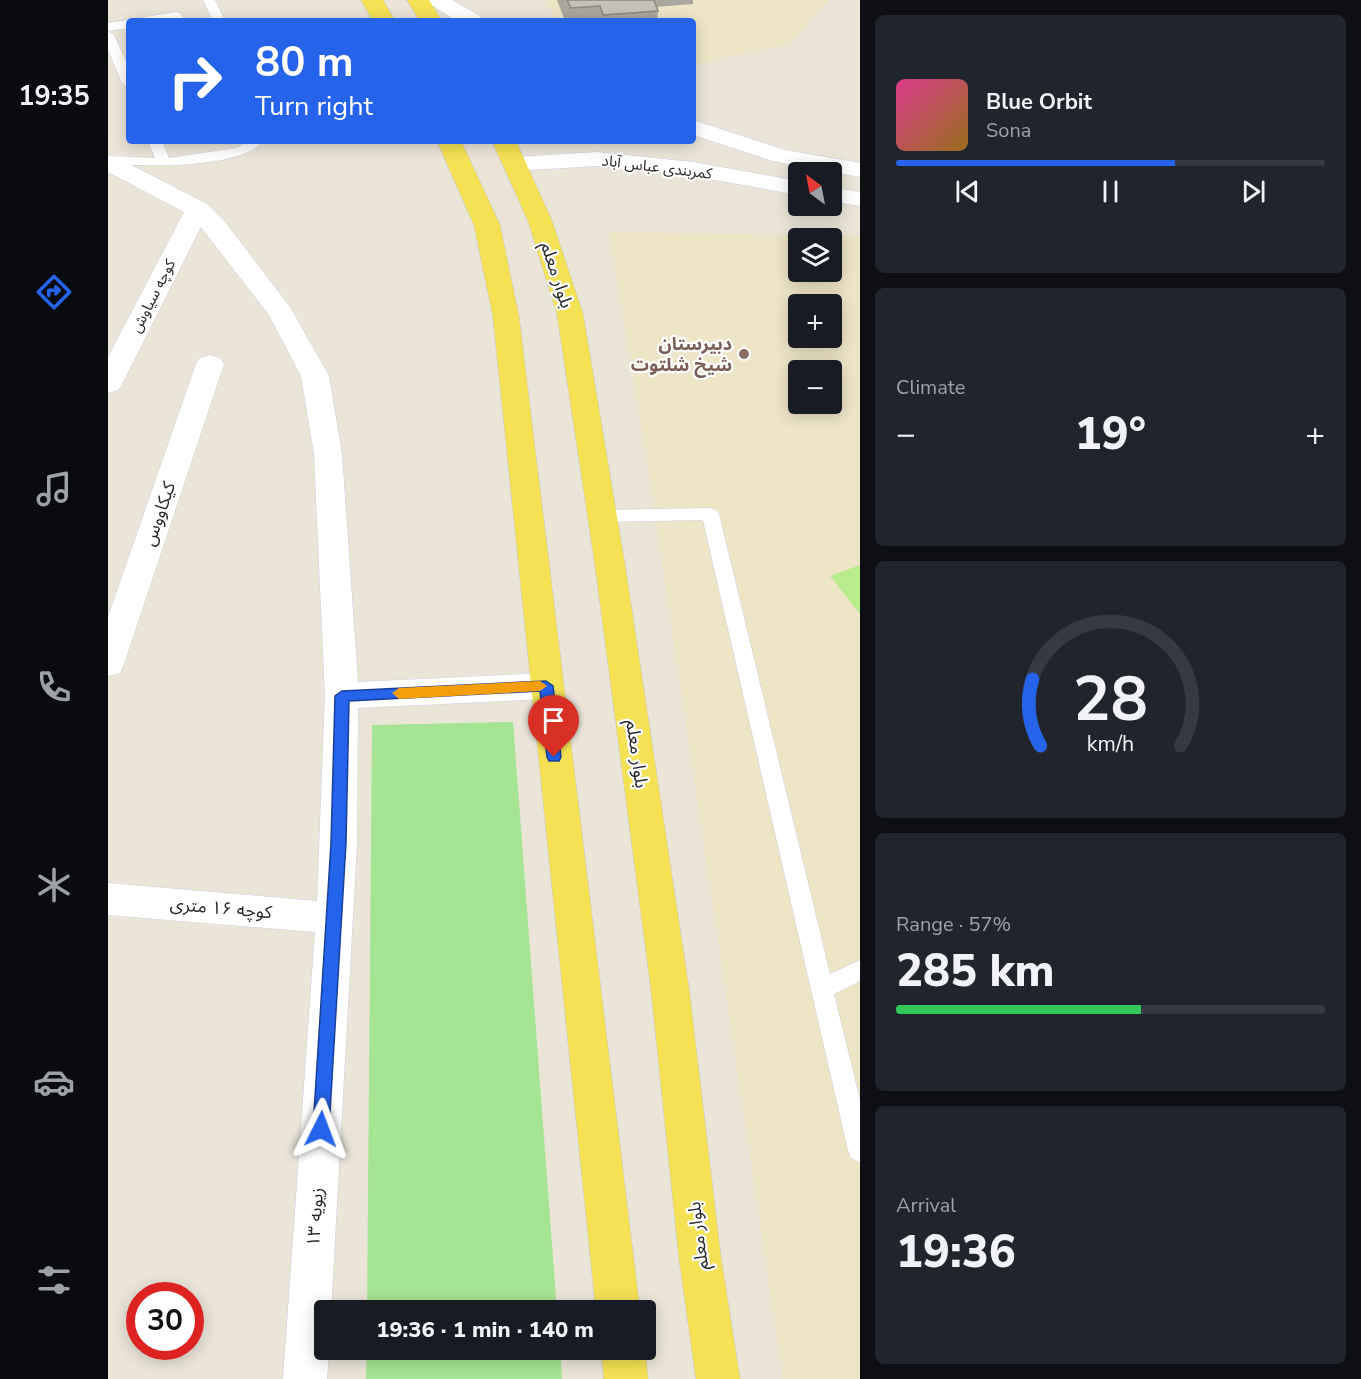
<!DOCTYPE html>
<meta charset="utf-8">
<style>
:root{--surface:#171b24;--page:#20242c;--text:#f1f3f6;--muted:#9ea1a6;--line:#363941;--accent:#2563eb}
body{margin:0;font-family:"Nunito Sans","Noto Sans Arabic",sans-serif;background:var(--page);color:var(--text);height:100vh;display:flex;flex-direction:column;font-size:22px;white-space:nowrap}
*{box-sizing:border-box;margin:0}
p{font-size:20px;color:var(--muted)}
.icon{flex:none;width:33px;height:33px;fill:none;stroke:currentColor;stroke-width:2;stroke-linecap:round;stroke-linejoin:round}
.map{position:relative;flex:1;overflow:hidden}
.side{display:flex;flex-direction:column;gap:15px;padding:15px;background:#0d0f14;width:501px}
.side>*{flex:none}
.hud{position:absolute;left:18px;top:18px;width:570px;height:126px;border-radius:6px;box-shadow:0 3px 15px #0003;background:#2563eb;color:#fff;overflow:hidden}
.needle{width:39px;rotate:328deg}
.buttons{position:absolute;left:680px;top:162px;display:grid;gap:12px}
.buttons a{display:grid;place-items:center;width:54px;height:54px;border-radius:6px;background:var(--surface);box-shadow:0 3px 15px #0003;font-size:30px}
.speed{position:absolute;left:18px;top:1282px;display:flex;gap:12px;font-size:30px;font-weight:700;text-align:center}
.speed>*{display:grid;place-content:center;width:78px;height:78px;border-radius:50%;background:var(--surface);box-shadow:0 3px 15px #0003;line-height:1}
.speed .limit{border:9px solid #d22;background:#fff;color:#111}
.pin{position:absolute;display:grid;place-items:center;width:51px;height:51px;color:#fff;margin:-62px -26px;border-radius:50% 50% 50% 0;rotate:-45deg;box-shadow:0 0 6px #0007}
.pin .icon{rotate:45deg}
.me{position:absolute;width:66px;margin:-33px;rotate:3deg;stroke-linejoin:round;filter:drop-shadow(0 0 4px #0008)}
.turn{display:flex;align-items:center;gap:21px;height:126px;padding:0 30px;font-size:27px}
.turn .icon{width:78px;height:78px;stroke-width:2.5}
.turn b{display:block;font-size:42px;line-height:51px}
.big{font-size:45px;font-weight:800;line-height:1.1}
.side .widget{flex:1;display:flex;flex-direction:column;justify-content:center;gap:9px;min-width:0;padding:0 21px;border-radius:9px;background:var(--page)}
.side .dial{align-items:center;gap:0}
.dial svg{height:156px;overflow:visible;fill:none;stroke:var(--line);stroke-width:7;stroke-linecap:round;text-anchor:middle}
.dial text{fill:var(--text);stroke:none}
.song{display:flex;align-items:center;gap:18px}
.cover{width:72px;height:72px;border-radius:9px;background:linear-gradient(135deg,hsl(330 70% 55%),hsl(40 70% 35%))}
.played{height:6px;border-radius:3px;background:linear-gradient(90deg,var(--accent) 65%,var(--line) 65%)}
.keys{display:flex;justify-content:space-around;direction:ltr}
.heat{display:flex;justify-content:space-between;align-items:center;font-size:33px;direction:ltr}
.charge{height:9px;border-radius:4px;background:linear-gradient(90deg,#34c759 57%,var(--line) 0)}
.trip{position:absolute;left:206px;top:1300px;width:342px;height:60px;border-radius:6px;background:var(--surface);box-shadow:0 3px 15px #0003;font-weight:800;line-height:60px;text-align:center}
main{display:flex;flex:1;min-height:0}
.dock{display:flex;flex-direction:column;width:108px;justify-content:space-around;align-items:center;background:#090b0e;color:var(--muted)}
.dock .icon{width:42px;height:42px}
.dock .current{color:var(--accent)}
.dock b{font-size:27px;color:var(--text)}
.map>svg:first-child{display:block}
.education{fill:#eee5c6;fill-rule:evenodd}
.green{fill:#a5e492}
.pitch{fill:#b9ec8d}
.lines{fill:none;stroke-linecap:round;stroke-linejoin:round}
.service-casing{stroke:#cecfe1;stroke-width:1}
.minor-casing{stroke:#cecfe1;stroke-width:1}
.secondary-casing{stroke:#cecfe1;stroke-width:1}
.primary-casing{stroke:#c7c7c7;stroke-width:1}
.service{fill:#fff;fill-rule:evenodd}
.minor{fill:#fff;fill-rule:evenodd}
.secondary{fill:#fff;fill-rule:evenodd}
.primary{fill:#f4e154;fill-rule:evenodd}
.wall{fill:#aaa79e}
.building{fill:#c6c2b8;stroke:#8b8881;stroke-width:1.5}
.route{fill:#2563eb;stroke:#184099;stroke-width:1.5}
.slow{fill:#f59e0b}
.education-dot{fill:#8d6e63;stroke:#fff;stroke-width:2}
.labels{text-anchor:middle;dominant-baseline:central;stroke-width:4.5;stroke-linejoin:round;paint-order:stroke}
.far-street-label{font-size:15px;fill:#282828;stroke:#fff}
.street-label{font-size:18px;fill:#282828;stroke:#fff}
.education-label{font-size:18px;font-weight:bold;fill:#785e54;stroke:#fff;text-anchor:end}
</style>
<main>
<nav class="dock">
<b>19:35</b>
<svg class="icon current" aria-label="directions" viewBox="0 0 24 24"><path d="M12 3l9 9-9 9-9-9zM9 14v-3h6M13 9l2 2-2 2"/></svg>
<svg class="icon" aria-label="music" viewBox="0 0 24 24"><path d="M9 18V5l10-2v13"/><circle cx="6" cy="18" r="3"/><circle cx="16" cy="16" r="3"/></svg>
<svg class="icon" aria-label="phone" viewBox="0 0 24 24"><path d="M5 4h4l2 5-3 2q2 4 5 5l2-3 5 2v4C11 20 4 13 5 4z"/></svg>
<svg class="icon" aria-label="climate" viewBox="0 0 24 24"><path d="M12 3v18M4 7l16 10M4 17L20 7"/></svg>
<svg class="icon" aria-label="car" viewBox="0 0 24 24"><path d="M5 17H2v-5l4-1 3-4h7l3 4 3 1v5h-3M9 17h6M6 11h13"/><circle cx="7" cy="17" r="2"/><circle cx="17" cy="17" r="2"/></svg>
<svg class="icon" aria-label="filters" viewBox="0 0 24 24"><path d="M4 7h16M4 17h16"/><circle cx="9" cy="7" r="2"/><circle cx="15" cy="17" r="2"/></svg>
</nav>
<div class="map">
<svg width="752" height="1379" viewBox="0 0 752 1379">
<rect width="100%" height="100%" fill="#ebe5d8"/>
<g class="education">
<path d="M438 0H721L682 44 585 65V21H449Z"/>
<path d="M501 232 752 236V1379H675L542 482ZM690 238H723V272H690ZM690 304H723V338H690ZM690 370H723V404H690Z"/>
</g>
<g class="green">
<path d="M405 722 449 1311H259L264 725Z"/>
<path d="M259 1350H452L454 1379H258Z"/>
</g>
<path class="pitch" d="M752 565V614L722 576Z"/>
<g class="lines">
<defs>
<g id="service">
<path d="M95 0H107L117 21H105Z"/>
<path d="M68 12 72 13 77 21H31L37 17Z"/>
<path d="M21 20 24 21H21V28L0 31V23Z"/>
<path d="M0 31 6 35 21 68V87L14 83 0 50Z"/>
<path d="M40 141H54L61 158 128 148 139 141H155C131 170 36 166 0 164V156L47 158Z"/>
<path d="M602 508 608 510 611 514 722 974 752 960V981L726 994 752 1100V1162L743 1158 740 1150 595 520 494 522 488 520 485 516 488 512 494 510Z"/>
</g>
<g id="minor">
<path d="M0 155 8 157 99 204 117 222 182 307 221 376 234 454 250 682 438 673 450 677 454 686 450 695 438 699 250 708 249 843 223 1311H216V1350H221L219 1379H175L207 932 0 915V883L209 901 217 696 206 454 193 376 161 315 93 227 14 384 10 390 0 393V357L76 212 0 172Z"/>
<path d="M102 355 112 358 116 364 16 664 12 673 0 676V617L88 364 92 358Z"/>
</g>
<g id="secondary">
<path d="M318 0H344L372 16 375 21H349L322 4Z"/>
<path d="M585 120 677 150 752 163V177L665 161 585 135Z"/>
<path d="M489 152 585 162 690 181V195L585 176 489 166 406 171 398 169 394 164 398 159 406 157Z"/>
<path d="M723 187 752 192V206L723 201Z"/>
</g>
<g id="primary">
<path d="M253 0H275L287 21H265Z"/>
<path d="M299 0H321L334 21H312Z"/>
<path d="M329 141H353L392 225 411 317 532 1311H488L385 317 366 225Z"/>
<path d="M384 141H408L444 221 475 314 517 565 581 989 613 1258 632 1379H588L571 1258 543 989 487 565 449 314 420 221Z"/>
<path d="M493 1350H537L540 1379H496Z"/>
</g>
</defs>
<use href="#service" class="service-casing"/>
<use href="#minor" class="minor-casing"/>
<use href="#secondary" class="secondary-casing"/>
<use href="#primary" class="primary-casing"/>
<use href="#service" class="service"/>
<use href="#minor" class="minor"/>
<use href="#secondary" class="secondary"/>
<use href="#primary" class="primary"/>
</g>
<path class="wall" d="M449 0H585V4L548 7 550 11 549 21H457Z"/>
<path class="building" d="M459 0H546L550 11 495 15 492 6 463 8Z"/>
<path class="route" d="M438 681 445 686 453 757 451 761H441L439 757 432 691 241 701 238 843 221 1129 219 1135 213 1137 207 1135 205 1129 223 843 227 696 234 691Z"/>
<path class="slow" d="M432 681 439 686 432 691 291 699 284 693 291 688Z"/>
<circle class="education-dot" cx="636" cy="354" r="6"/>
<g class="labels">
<g class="far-street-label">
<text transform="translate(549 167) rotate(7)">کمربندی عباس آباد</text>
<text transform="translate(45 296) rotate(-63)">کوچه سیاوش</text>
</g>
<g class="street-label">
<text transform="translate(449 275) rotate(72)">بلوار معلم</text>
<text transform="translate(51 514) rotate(-71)">کیکاووس</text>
<text transform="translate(529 754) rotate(82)">بلوار معلم</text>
<text transform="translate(113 908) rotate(5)">کوچه ۱۶ متری</text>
<text transform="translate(207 1217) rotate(-86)">زیویه ۱۳</text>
<text transform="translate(590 1236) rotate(-97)">بلوار معلم</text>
</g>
<g class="education-label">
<text x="624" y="344">دبیرستان<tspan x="624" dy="21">شیخ شلتوت</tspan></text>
</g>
</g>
</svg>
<div class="buttons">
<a><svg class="needle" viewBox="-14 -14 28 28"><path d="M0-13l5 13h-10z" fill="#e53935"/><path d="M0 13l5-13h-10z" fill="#9ea1a6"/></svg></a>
<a><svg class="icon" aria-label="layers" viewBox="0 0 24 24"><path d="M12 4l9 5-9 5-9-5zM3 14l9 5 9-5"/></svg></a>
<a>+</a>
<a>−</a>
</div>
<div class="speed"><div class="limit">30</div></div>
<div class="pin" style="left:446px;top:757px;background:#d93025"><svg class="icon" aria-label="arrive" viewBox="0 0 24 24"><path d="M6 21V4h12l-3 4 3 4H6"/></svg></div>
<svg class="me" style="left:213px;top:1129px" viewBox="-20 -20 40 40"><path d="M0-17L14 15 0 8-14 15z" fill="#2563eb" stroke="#fff" stroke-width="4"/></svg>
<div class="trip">19:36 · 1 min · 140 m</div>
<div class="hud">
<div class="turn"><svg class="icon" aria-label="right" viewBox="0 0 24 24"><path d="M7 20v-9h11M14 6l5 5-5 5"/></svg><div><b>80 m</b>Turn right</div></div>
</div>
</div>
<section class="side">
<div class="widget">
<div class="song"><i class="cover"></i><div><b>Blue Orbit</b><p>Sona</p></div></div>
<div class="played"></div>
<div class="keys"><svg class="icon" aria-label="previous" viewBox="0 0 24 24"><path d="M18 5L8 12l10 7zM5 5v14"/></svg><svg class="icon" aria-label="pause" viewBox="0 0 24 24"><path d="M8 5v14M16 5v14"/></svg><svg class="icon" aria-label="next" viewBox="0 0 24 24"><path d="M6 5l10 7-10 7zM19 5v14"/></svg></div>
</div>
<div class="widget"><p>Climate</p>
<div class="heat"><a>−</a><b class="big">19°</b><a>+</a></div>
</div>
<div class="widget dial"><svg viewBox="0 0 100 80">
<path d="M14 69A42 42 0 1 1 86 69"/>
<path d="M14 69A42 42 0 0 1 10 35" stroke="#2563eb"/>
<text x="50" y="56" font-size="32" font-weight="700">28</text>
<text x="50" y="72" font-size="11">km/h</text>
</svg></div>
<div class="widget"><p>Range · 57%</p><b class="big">285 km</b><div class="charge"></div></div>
<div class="widget"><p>Arrival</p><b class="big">19:36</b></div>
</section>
</main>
